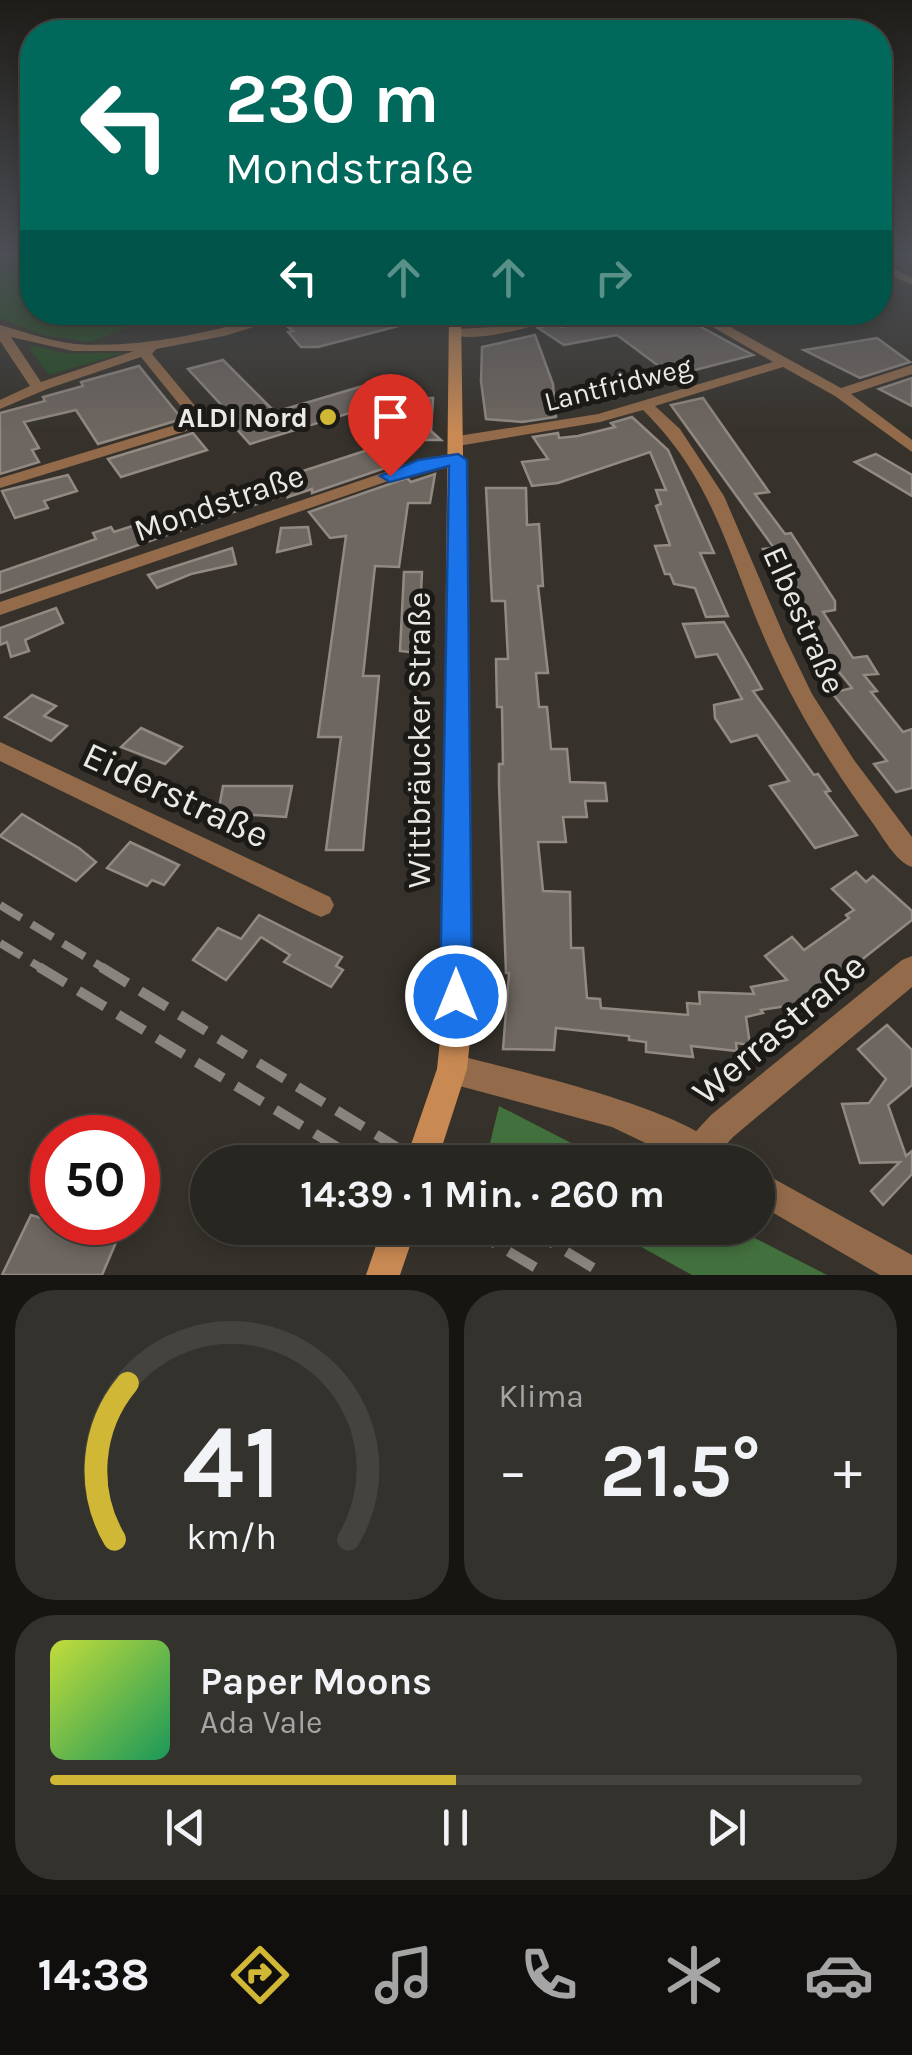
<!DOCTYPE html>
<html lang="de">
<meta charset="utf-8">
<style>
:root{--surface:#282620;--page:#34322d;--text:#f1f3f6;--muted:#a5a5a5;--line:#44433e;--accent:#d1b736}
body{margin:0;font-family:Karla,sans-serif;background:var(--page);color:var(--text);height:100vh;display:flex;flex-direction:column;font-size:38px;white-space:nowrap}
*{box-sizing:border-box;margin:0}
p{font-size:32px;color:var(--muted)}
.icon{flex:none;width:55px;height:55px;fill:none;stroke:currentColor;stroke-width:2;stroke-linecap:round;stroke-linejoin:round}
.map{position:relative;height:1275px;overflow:hidden}
.side{display:flex;flex-direction:column;gap:15px;padding:15px;background:#161512;flex:1}
.side>*{flex:none}
.banner{position:absolute;left:20px;top:20px;width:872px;height:305px;border-radius:40px;box-shadow:0 5px 15px #0003,0 0 0 2px var(--line);background:#00695c;color:#fff;overflow:hidden}
.speed{position:absolute;left:30px;top:1115px;display:flex;gap:20px;font-size:50px;font-weight:700;text-align:center}
.speed>*{display:grid;place-content:center;width:130px;height:130px;border-radius:50%;background:var(--surface);box-shadow:0 5px 15px #0003,0 0 0 2px var(--line);line-height:1}
.speed .limit{border:15px solid #d22;background:#fff;color:#111}
.pin{position:absolute;display:grid;place-items:center;width:85px;height:85px;color:#fff;margin:-102px -42px;border-radius:50% 50% 50% 0;rotate:-45deg;box-shadow:0 0 10px #0007}
.pin .icon{rotate:45deg}
.me{position:absolute;width:110px;margin:-55px;rotate:0deg;stroke-linejoin:round;filter:drop-shadow(0 0 8px #0008)}
.turn{display:flex;align-items:center;gap:35px;height:210px;padding:0 40px;font-size:45px}
.turn .icon{width:130px;height:130px;stroke-width:2.5}
.turn b{display:block;font-size:70px;line-height:85px}
.lanes{display:flex;align-items:center;height:95px;padding:0 40px;background:#0003;justify-content:center;gap:50px;direction:ltr}
.lanes .off{opacity:.35}
.big{font-size:75px;font-weight:700;line-height:1.1}
.side .card{flex:1;display:flex;flex-direction:column;justify-content:center;gap:15px;min-width:0;padding:0 35px;border-radius:40px;background:var(--page)}
.side .dial{align-items:center;gap:0}
.dial svg{height:260px;overflow:visible;fill:none;stroke:var(--line);stroke-width:7;stroke-linecap:round;text-anchor:middle}
.dial text{fill:var(--text);stroke:none}
.song{display:flex;align-items:center;gap:30px}
.cover{width:120px;height:120px;border-radius:15px;background:linear-gradient(135deg,hsl(70 70% 55%),hsl(150 70% 35%))}
.played{height:10px;border-radius:5px;background:linear-gradient(90deg,var(--accent) 50%,var(--line) 50%)}
.keys{display:flex;justify-content:space-around;direction:ltr}
.heat{display:flex;justify-content:space-between;align-items:center;font-size:55px;direction:ltr}
.side .tiles{flex:1;display:grid;gap:15px;grid-template-columns:1fr 1fr}
.card:last-child{grid-column:span 2}
.trip{position:absolute;left:190px;top:1145px;width:585px;height:100px;border-radius:50px;background:var(--surface);box-shadow:0 5px 15px #0003,0 0 0 2px var(--line);font-weight:700;line-height:100px;text-align:center}
.dock{display:flex;height:160px;justify-content:space-around;align-items:center;background:#100f0d;color:var(--muted)}
.dock .icon{width:70px;height:70px}
.dock .current{color:var(--accent)}
.dock b{font-size:45px;color:var(--text)}
.map>svg:first-child{display:block}
.green{fill:#244d20}
.forest{fill:#43713e}
.building{fill:#6e6660;stroke:#918982;stroke-width:2.5}
.lines{fill:none;stroke-linecap:round;stroke-linejoin:round}
.minor{fill:#936b4a;fill-rule:evenodd}
.tertiary{fill:#936b4a;fill-rule:evenodd}
.secondary{fill:#c88953;fill-rule:evenodd}
.rail-far1{stroke:#88857f;stroke-width:8;stroke-dasharray:25 12;stroke-linecap:butt}
.rail{stroke:#88857f;stroke-width:10;stroke-dasharray:31 15;stroke-linecap:butt}
.route{fill:#1a73e8;stroke:#114b97;stroke-width:2.5}
.poi-dot{fill:#d1b736;stroke:#1c1a17;stroke-width:4}
.labels{text-anchor:middle;dominant-baseline:central;stroke-width:10;stroke-linejoin:round;paint-order:stroke}
.far-street-label{font-size:28px;fill:#ebe9e4;stroke:#1c1a17}
.far-poi-label{font-size:28px;font-weight:bold;fill:#ebe9e4;stroke:#1c1a17;text-anchor:end}
.street-label{font-size:32px;fill:#ebe9e4;stroke:#1c1a17}
.near-street-label{font-size:38px;fill:#ebe9e4;stroke:#1c1a17}
</style>
<div class="map">
<svg width="912" height="1275" viewBox="0 0 912 1275">
<rect width="100%" height="100%" fill="#36322b"/>
<g class="green">
<path d="M0 254H32V312L154 313 146 316 150 319 89 342 43 335 0 318Z"/>
<path d="M36 346 63 353H124L49 375 29 348Z"/>
</g>
<g class="forest">
<path d="M499 1106 608 1162H491L486 1160Z"/>
<path d="M607 1228H735L827 1275H692Z"/>
</g>
<g class="building">
<path d="M344 312H428L429 318 318 347H301L288 332 293 331 288 327Z"/>
<path d="M611 312H673L753 355 672 376 617 335 564 345 538 328 551 324 563 327Z"/>
<path d="M535 335 553 384 556 417 522 422 486 419 481 381 482 347Z"/>
<path d="M877 338 910 362 860 378 804 350Z"/>
<path d="M223 360 275 412 373 383 414 417 416 398H433L431 431 441 440H402L388 401 250 444 233 425 238 423 188 369Z"/>
<path d="M139 366 182 419 98 444 76 410 24 422 39 448 32 450 39 462 0 474V413L45 401 43 397 83 386 81 382Z"/>
<path d="M912 378V406L879 389Z"/>
<path d="M703 398 769 492 755 494 785 534 791 533 835 601V610L823 612 853 658 867 656 878 674 864 675 877 691 871 692 903 732 912 729V788L896 792 874 764 887 761 832 693 852 688 835 667 763 549 774 548 671 405Z"/>
<path d="M632 417 668 450 714 553H700L728 616 706 617 695 588 674 584 670 574H665L655 546 670 545 656 506 661 504 656 490H666L650 452 558 483 532 486 522 462 548 459 533 437 558 433 559 438 578 436 615 427 611 423Z"/>
<path d="M193 433 207 450 121 477 108 459Z"/>
<path d="M374 448 394 465 312 493V489L288 497 289 494 251 506 0 593V572L96 539 93 533 111 527 114 532Z"/>
<path d="M876 454 912 475V496L855 462Z"/>
<path d="M435 474 430 503H408L399 567 375 566 363 676H379L363 850H326L341 737H318L346 536 330 538 309 512 407 478 411 482Z"/>
<path d="M68 475 77 491 44 501 48 508 15 518 2 491Z"/>
<path d="M486 488H526L527 525 539 524 543 586H538L548 673H536L539 707H547L551 749H567L570 782 605 783 607 801H585L587 817H563L566 842H538L543 891 570 892 571 948H583L587 998 600 999 601 1008 688 1015 687 1003 700 1004 699 992 754 994 751 987 787 980 765 956 792 937 804 950 849 918 846 915 854 910 832 889 856 872 866 882 873 876 912 911V920L807 1003 761 1010 763 1013 746 1017 750 1045 736 1043 737 1051 691 1046 693 1057 646 1052V1042L629 1040V1036L556 1028 554 1050 503 1049 509 973H506L499 785V764H503L502 707H497L496 659H508L505 601H492Z"/>
<path d="M308 527 311 544 277 552 281 528Z"/>
<path d="M232 548 236 564 191 574 157 588 148 575Z"/>
<path d="M404 572H422L418 653 400 651Z"/>
<path d="M56 608 63 623 25 640 29 651 11 657 7 642 0 645V628Z"/>
<path d="M724 622 762 689 753 691 814 775 818 774 830 791 825 792 857 835 815 848 770 786 789 781 757 735 731 742 715 718 714 705 742 699 717 654 696 657 683 624Z"/>
<path d="M32 695 56 706 44 716 67 726 51 741 5 717Z"/>
<path d="M141 728 182 747 165 764 121 747Z"/>
<path d="M223 786H292L286 817 218 813Z"/>
<path d="M22 814 79 848 96 862 76 881 0 836Z"/>
<path d="M130 842 179 865 164 885 152 880 147 886 107 868Z"/>
<path d="M259 915 342 957 336 966 343 970 331 987 284 962 290 955 261 937 226 980 193 960 218 928 241 939Z"/>
<path d="M887 1025 912 1050V1085L888 1105 906 1156 912 1151V1174L883 1205 871 1191 900 1162 860 1163 842 1104 869 1103 886 1079 858 1049Z"/>
<path d="M31 1215 117 1240 102 1275H2Z"/>
</g>
<g class="lines">
<g class="minor">
<path d="M880 263 912 277V285L880 270Z"/>
<path d="M281 312H303L224 336 156 349 152 354 206 419V425L0 488V478L192 420 141 357 47 389 0 409V400L30 386 0 341V325C25 332 49 341 75 344 145 349 215 331 281 312ZM11 337 73 351H134L41 382Z"/>
<path d="M548 312H570C547 324 472 346 450 333L456 329 494 327Z"/>
<path d="M687 312H703L841 388 912 365V374L851 394 912 440V452L835 396 783 367 655 406 680 429 724 496 785 638 812 694 854 760 912 837V867C895 861 883 837 872 822 831 766 795 708 767 644 728 556 715 481 643 410L600 422 458 446 450 441 458 436 598 414 773 362Z"/>
<path d="M458 455 466 460 464 463 426 468 0 615V602L418 461Z"/>
<path d="M0 742 330 897 334 905 330 913 321 917 312 913 0 761Z"/>
<path d="M912 956V987L733 1137 710 1162H686L682 1152 687 1141 711 1115 902 960Z"/>
</g>
<g class="tertiary">
<path d="M452 1054C506 1068 712 1113 732 1162H685L612 1127 452 1084 441 1080 437 1069 441 1058Z"/>
<path d="M758 1170 912 1255V1275H880L758 1204Z"/>
</g>
<g class="secondary">
<path d="M449 312H461L471 1031 467 1069 437 1162H405L437 1069 441 1031Z"/>
<path d="M382 1228H416L400 1275H366Z"/>
</g>
<g class="rail-far1">
<path d="M0 905 105 969"/>
<path d="M0 943 43 969"/>
</g>
<g class="rail">
<path d="M39 967 362 1162"/>
<path d="M101 967 421 1162"/>
<path d="M469 1228 548 1275"/>
<path d="M527 1228 605 1275"/>
</g>
</g>
<linearGradient id="sky" x2="0" y2="1"><stop stop-color="#1e1c18"/><stop offset="0.59" stop-color="#4c4f55"/><stop offset="1" stop-color="#4c4f55" stop-opacity="0"/></linearGradient>
<rect width="912" height="432" fill="url(#sky)"/>
<path class="route" d="M458 454 467 460 472 996 468 1007 456 1011 445 1007 440 996 449 466 390 482 380 476 418 460Z"/>
<circle class="poi-dot" cx="328" cy="417" r="10"/>
<g class="labels">
<g class="far-street-label">
<text transform="translate(618 384) rotate(-14)">Lantfridweg</text>
</g>
<g class="far-poi-label">
<text x="308" y="417">ALDI Nord</text>
</g>
<g class="street-label">
<text transform="translate(219 503) rotate(-19)">Mondstraße</text>
<text transform="translate(804 620) rotate(66)">Elbestraße</text>
<text transform="translate(419 740) rotate(-90)">Wittbräucker Straße</text>
</g>
<g class="near-street-label">
<text transform="translate(176 795) rotate(25)">Eiderstraße</text>
<text transform="translate(779 1029) rotate(-40)">Werrastraße</text>
</g>
</g>
</svg>
<div class="speed"><div class="limit">50</div></div>
<div class="pin" style="left:390px;top:476px;background:#d93025"><svg class="icon" aria-label="arrive" viewBox="0 0 24 24"><path d="M6 21V4h12l-3 4 3 4H6"/></svg></div>
<svg class="me" style="left:456px;top:996px" viewBox="-20 -20 40 40"><circle r="17" fill="#1a73e8" stroke="#fff" stroke-width="3"/><path d="M0-11L8 9 0 5-8 9z" fill="#fff"/></svg>
<div class="trip">14:39 · 1 Min. · 260 m</div>
<div class="banner">
<div class="turn"><svg class="icon" aria-label="left" viewBox="0 0 24 24"><path d="M17 20v-9H6M10 6l-5 5 5 5"/></svg><div><b>230 m</b>Mondstraße</div></div>
<div class="lanes"><svg class="icon" aria-label="left" viewBox="0 0 24 24"><path d="M17 20v-9H6M10 6l-5 5 5 5"/></svg><svg class="icon off" aria-label="ahead" viewBox="0 0 24 24"><path d="M12 20V5M6 11l6-6 6 6"/></svg><svg class="icon off" aria-label="ahead" viewBox="0 0 24 24"><path d="M12 20V5M6 11l6-6 6 6"/></svg><svg class="icon off" aria-label="right" viewBox="0 0 24 24"><path d="M7 20v-9h11M14 6l5 5-5 5"/></svg></div>
</div>
</div>
<section class="side">
<div class="tiles">
<div class="card dial"><svg viewBox="0 0 100 80">
<path d="M14 69A42 42 0 1 1 86 69"/>
<path d="M14 69A42 42 0 0 1 18 21" stroke="#d1b736"/>
<text x="50" y="56" font-size="32" font-weight="700">41</text>
<text x="50" y="72" font-size="11">km/h</text>
</svg></div>
<div class="card"><p>Klima</p>
<div class="heat"><a>−</a><b class="big">21.5°</b><a>+</a></div>
</div>
<div class="card">
<div class="song"><i class="cover"></i><div><b>Paper Moons</b><p>Ada Vale</p></div></div>
<div class="played"></div>
<div class="keys"><svg class="icon" aria-label="previous" viewBox="0 0 24 24"><path d="M18 5L8 12l10 7zM5 5v14"/></svg><svg class="icon" aria-label="pause" viewBox="0 0 24 24"><path d="M8 5v14M16 5v14"/></svg><svg class="icon" aria-label="next" viewBox="0 0 24 24"><path d="M6 5l10 7-10 7zM19 5v14"/></svg></div>
</div>
</div>
</section>
<nav class="dock">
<b>14:38</b>
<svg class="icon current" aria-label="directions" viewBox="0 0 24 24"><path d="M12 3l9 9-9 9-9-9zM9 14v-3h6M13 9l2 2-2 2"/></svg>
<svg class="icon" aria-label="music" viewBox="0 0 24 24"><path d="M9 18V5l10-2v13"/><circle cx="6" cy="18" r="3"/><circle cx="16" cy="16" r="3"/></svg>
<svg class="icon" aria-label="phone" viewBox="0 0 24 24"><path d="M5 4h4l2 5-3 2q2 4 5 5l2-3 5 2v4C11 20 4 13 5 4z"/></svg>
<svg class="icon" aria-label="climate" viewBox="0 0 24 24"><path d="M12 3v18M4 7l16 10M4 17L20 7"/></svg>
<svg class="icon" aria-label="car" viewBox="0 0 24 24"><path d="M5 17H2v-5l4-1 3-4h7l3 4 3 1v5h-3M9 17h6M6 11h13"/><circle cx="7" cy="17" r="2"/><circle cx="17" cy="17" r="2"/></svg>
</nav>
